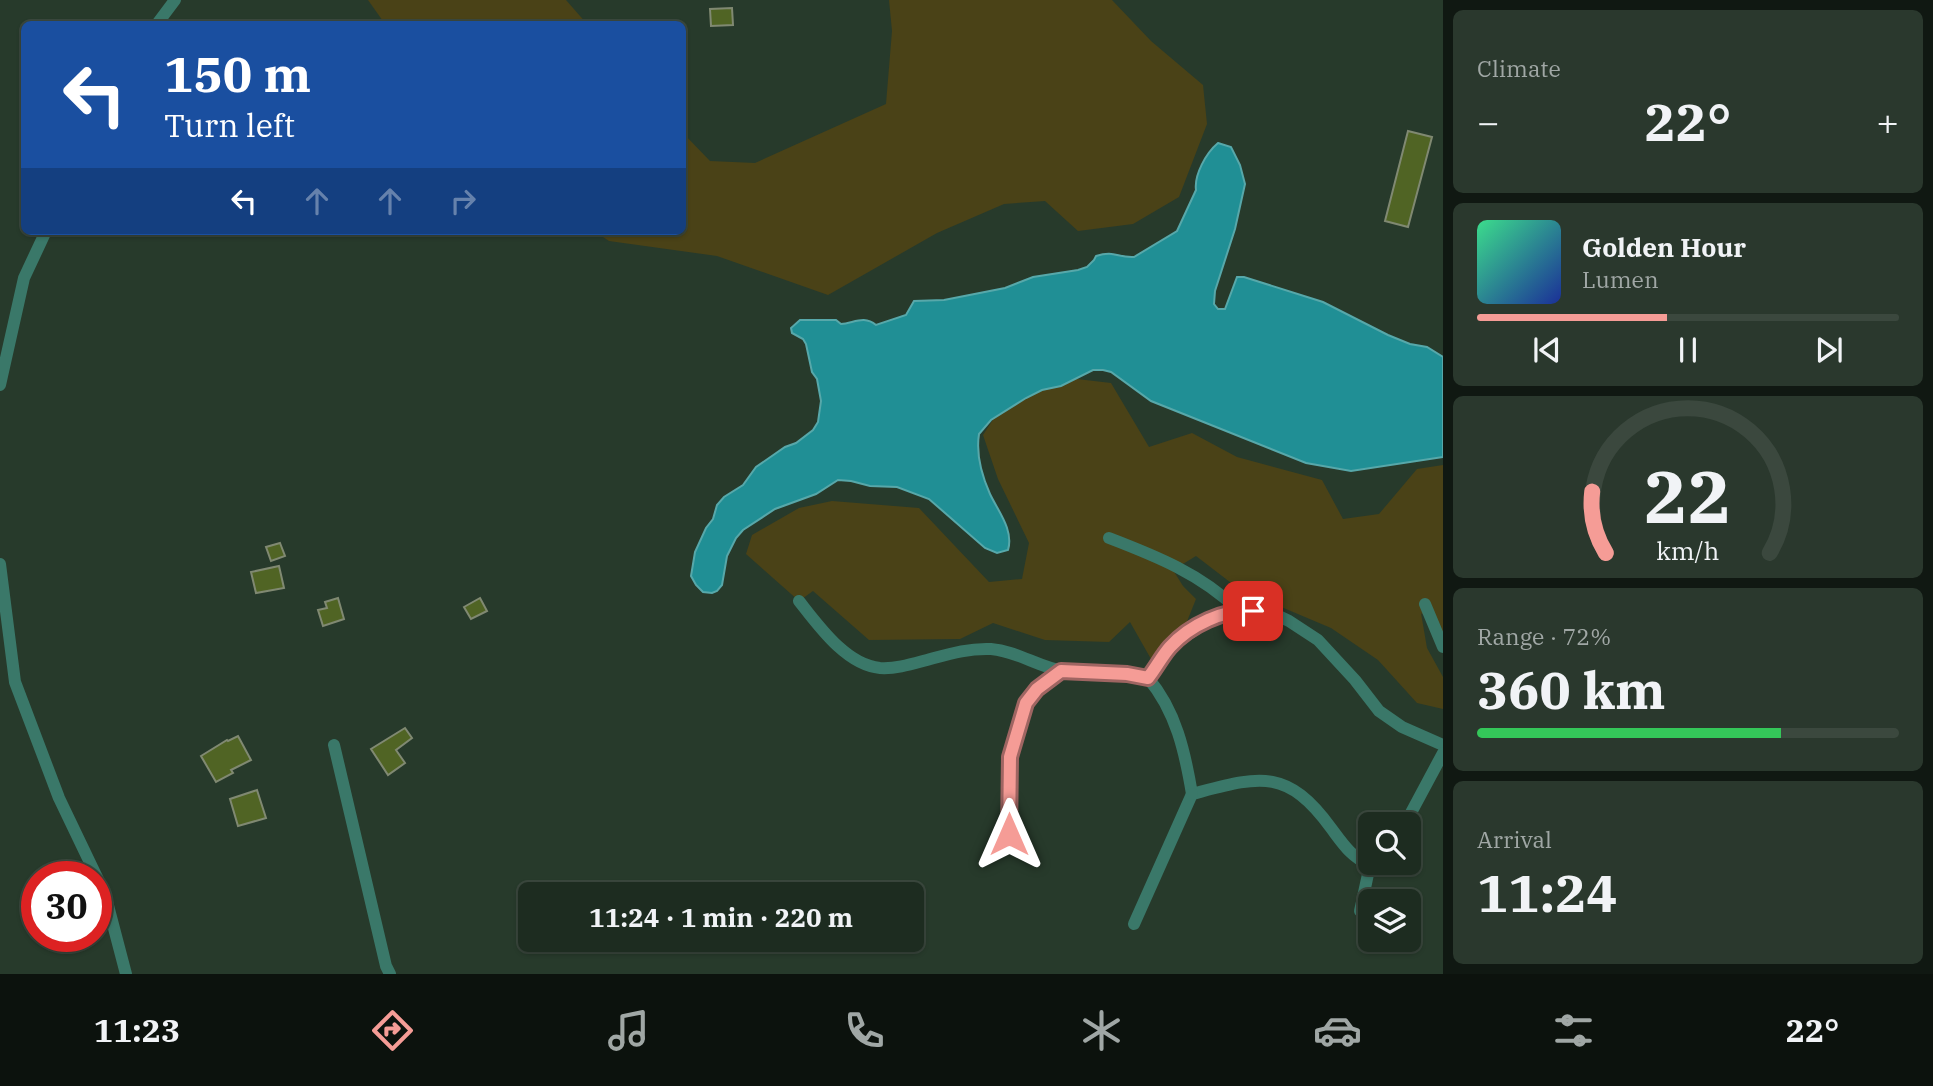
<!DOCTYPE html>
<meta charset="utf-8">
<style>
:root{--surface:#1d2c20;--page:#2a382d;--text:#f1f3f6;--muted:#a0a7a5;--line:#3b483e;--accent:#f59c96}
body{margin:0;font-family:"IBM Plex Serif",serif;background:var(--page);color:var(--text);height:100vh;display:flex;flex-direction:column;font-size:26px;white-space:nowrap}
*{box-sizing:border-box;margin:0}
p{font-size:23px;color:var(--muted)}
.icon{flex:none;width:38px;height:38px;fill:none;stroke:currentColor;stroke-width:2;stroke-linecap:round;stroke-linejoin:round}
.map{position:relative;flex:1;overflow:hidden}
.details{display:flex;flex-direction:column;gap:10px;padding:10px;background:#101812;width:490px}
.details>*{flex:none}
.hud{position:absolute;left:21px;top:21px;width:665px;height:214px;border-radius:10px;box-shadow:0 2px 5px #0004,0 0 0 2px var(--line);background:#1a4fa0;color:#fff;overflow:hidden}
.buttons{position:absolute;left:1358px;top:812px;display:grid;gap:14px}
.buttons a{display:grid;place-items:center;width:63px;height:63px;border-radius:10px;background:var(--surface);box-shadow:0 2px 5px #0004,0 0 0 2px var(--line);font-size:35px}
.speed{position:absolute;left:21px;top:861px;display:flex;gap:14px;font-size:35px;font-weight:700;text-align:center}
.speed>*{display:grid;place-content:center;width:91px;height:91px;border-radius:50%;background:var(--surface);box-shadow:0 2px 5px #0004,0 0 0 2px var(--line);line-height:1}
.speed .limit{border:10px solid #d22;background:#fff;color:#111}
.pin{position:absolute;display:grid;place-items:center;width:60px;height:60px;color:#fff;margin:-30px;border-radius:14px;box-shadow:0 4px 10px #0006}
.me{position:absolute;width:77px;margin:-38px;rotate:0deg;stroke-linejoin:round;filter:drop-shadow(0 0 5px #0008)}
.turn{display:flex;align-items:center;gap:24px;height:147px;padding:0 28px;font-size:32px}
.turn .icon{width:91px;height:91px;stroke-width:2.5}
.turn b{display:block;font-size:49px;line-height:60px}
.lanes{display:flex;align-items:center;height:66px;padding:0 28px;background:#0003;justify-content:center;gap:35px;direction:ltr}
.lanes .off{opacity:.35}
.big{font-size:52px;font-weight:800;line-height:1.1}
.details .widget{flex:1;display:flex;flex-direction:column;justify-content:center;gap:10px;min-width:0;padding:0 24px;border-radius:10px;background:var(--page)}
.details .dial{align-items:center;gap:0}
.dial svg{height:182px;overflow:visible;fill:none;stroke:var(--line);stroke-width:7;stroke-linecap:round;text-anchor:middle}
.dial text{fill:var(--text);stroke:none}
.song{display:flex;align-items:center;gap:21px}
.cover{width:84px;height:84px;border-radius:10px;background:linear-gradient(135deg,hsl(150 70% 55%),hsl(230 70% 35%))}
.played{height:7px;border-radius:4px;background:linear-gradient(90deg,var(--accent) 45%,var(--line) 45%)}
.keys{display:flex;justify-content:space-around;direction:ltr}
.heat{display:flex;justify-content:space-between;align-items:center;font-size:38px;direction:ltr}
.charge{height:10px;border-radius:5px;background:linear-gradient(90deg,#34c759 72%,var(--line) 0)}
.trip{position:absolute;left:518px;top:882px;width:406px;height:70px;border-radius:10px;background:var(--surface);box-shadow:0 2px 5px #0004,0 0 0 2px var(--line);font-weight:800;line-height:70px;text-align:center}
.tabs{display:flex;height:112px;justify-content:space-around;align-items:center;background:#0c120d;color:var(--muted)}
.tabs .icon{width:49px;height:49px}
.tabs .selected{color:var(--accent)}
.tabs b{font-size:32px;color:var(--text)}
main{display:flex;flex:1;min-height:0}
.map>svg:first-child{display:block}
.green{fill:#4a4217}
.water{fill:#208f95;stroke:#57a8aa;stroke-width:2}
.building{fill:#506424;stroke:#808972;stroke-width:2}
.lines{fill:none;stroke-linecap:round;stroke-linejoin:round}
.minor{stroke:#3a7869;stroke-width:12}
.route-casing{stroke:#9f6562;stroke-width:18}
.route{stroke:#f59c96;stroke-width:12}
</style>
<main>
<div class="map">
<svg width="1443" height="974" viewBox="0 0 1443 974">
<rect width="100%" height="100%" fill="#273a2b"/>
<g class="green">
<path d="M368 0H566L587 24H385Z"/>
<path d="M889 0H1112L1151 41 1203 85 1207 124 1179 197 1133 224 1078 231 1045 201 1004 204 937 233 828 295 717 256 609 241 594 231H682L683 133 710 161 755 163 886 104 892 31Z"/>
<path d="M1060 377 1111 383 1149 447 1192 433 1237 457 1322 480 1343 519 1379 514 1417 469 1443 465V632L1421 613 1427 648 1443 677V709L1417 703 1378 660 1331 628 1239 589 1196 556 1173 570 1183 586 1196 599 1186 624 1151 659 1130 622 1109 642 1045 640 993 623 960 639 869 640 813 591 799 601 746 554 752 535 799 508 832 501 919 508 989 582 1022 579 1029 543 998 479 983 435 1009 395Z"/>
</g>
<path class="water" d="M1218 143 1231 147 1240 165 1245 184 1235 229 1215 291 1214 304 1218 309H1225L1237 277H1244L1323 302 1388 335 1410 344 1427 347 1443 357V457L1351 471 1306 463 1151 401 1111 372 1103 370H1093L1061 386 1042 390 1026 398 991 420 979 434C976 453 982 476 990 494 998 511 1014 530 1008 550L997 553 985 548 929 499 897 487 870 486 851 481 838 480 816 494 775 509 743 530 736 538 727 556 722 585 717 591 712 593 703 592 696 585 691 576 695 552 706 528 713 519 717 505 724 497 743 485 756 467 785 447 796 443 813 430 818 422 821 401 817 379 812 372 806 344 803 339 792 333 791 328 800 320H836L841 324C854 323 864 315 876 325L906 315 914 301 944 300 1005 288 1033 277 1078 270 1087 267 1094 260 1096 256C1115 250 1117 258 1134 257L1177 231 1196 190C1194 175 1206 153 1218 143Z"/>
<g class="building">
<path d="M732 8 733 25 711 26 710 9Z"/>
<path d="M1408 131 1432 137 1408 227 1385 221Z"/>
<path d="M280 543 285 556 271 561 266 547Z"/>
<path d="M279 566 284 588 256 593 251 572Z"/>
<path d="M338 598 344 619 323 626 318 610 327 608 325 602Z"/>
<path d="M480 598 487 611 471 619 464 607Z"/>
<path d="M405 728 412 738 396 750 405 763 388 775 371 749Z"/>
<path d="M238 736 251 760 231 770 233 773 216 782 201 756 227 740 228 741Z"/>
<path d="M257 790 266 818 238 826 230 799Z"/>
</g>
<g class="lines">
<g class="minor">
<path d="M157 24 175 0"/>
<path d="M0 385 24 278 46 231"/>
<path d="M1109 538C1156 556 1201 574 1238 610"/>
<path d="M0 564 15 682 59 798 105 894 126 974"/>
<path d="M799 601C818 625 846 665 880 668 896 669 912 664 927 660 949 654 968 648 991 649 1017 651 1038 667 1063 671 1091 676 1120 672 1148 678L1172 645 1218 615 1238 610 1268 611 1289 621 1318 640 1355 680 1379 711 1402 727 1443 745"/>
<path d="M1425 604 1443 647"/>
<path d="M1148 678C1176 711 1185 752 1192 794 1258 777 1286 766 1331 828 1343 844 1351 857 1370 865L1373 863"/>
<path d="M334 745 386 966 390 974"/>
<path d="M1405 824 1443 753"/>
<path d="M1009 833C1009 790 1005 726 1035 691 1042 683 1052 677 1061 671"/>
<path d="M1360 911 1370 865"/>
<path d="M1134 924 1192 794"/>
</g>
</g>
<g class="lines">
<defs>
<path id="route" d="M1009 834 1010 757 1026 703 1037 689 1061 671 1127 674 1148 678C1156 668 1162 656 1170 647 1190 625 1224 609 1253 611"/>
</defs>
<use href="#route" class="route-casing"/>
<use href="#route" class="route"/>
</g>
</svg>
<div class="buttons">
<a><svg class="icon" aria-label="search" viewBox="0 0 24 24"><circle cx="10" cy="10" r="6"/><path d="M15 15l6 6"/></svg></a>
<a><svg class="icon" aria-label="layers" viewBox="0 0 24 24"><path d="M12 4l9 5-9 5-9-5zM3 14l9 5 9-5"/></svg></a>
</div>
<div class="speed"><div class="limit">30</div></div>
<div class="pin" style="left:1253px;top:611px;background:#d93025"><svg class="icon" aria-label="arrive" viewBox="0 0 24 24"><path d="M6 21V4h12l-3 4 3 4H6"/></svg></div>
<svg class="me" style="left:1009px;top:834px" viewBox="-20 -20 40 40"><path d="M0-17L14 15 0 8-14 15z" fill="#f59c96" stroke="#fff" stroke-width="4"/></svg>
<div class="trip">11:24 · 1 min · 220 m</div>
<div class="hud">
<div class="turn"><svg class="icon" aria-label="left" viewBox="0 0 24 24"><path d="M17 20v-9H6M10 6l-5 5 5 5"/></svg><div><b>150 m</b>Turn left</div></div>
<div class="lanes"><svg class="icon" aria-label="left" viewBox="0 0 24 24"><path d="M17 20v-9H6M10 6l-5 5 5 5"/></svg><svg class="icon off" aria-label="ahead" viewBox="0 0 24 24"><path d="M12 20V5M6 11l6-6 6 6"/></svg><svg class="icon off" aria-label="ahead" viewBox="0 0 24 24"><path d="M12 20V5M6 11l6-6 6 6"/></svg><svg class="icon off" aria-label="right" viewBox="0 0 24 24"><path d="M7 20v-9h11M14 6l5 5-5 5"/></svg></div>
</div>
</div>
<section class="details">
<div class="widget"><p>Climate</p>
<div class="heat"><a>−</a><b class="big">22°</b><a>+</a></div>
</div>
<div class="widget">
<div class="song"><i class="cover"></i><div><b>Golden Hour</b><p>Lumen</p></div></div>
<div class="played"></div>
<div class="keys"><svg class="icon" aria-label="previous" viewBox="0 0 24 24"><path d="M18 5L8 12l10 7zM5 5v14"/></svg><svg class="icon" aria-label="pause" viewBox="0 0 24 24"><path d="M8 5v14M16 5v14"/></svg><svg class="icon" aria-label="next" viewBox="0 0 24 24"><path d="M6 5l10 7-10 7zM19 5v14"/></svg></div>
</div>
<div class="widget dial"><svg viewBox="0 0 100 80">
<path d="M14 69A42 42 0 1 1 86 69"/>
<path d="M14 69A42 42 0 0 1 8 42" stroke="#f59c96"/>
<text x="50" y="56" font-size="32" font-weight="700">22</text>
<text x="50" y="72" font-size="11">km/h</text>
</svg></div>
<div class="widget"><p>Range · 72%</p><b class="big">360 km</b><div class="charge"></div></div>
<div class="widget"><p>Arrival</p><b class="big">11:24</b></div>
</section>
</main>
<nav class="tabs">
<b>11:23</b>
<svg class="icon selected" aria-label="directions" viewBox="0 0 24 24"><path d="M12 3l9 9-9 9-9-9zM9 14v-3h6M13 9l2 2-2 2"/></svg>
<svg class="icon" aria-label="music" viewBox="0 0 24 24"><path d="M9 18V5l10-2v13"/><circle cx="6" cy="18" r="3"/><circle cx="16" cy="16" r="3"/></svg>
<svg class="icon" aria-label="phone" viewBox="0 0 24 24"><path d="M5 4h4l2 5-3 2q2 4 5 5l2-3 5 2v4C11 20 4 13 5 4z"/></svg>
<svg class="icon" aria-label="climate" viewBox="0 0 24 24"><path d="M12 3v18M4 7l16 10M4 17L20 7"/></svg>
<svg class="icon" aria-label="car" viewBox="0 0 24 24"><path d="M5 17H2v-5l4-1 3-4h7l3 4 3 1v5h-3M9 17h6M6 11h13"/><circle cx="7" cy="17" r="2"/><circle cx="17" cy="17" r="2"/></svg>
<svg class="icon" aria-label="filters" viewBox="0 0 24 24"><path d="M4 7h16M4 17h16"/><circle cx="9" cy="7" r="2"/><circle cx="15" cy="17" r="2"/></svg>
<b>22°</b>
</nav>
